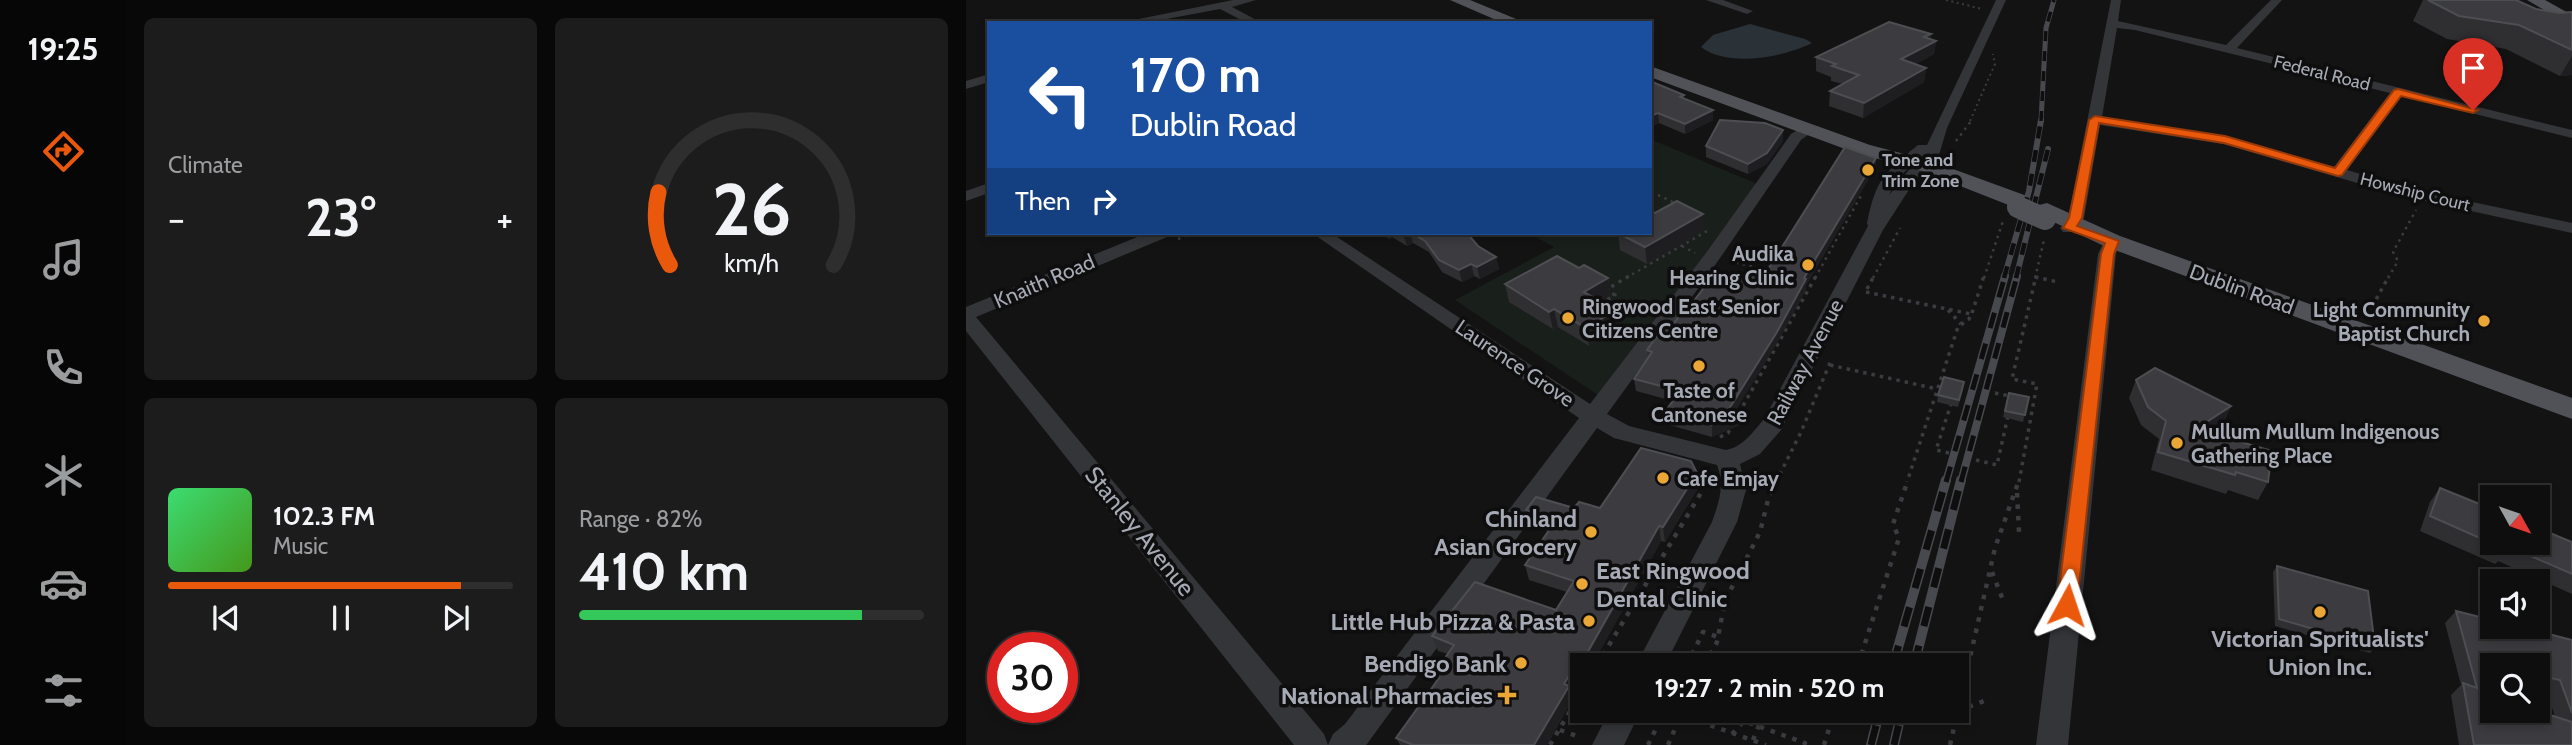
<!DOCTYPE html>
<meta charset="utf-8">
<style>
:root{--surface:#0e0e0f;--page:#1c1c1d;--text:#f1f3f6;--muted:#9b9c9e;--line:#2e2e2f;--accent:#ea580c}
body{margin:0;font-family:Cabin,sans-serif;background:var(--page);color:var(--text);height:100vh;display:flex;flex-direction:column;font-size:26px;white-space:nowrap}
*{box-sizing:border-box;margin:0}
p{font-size:23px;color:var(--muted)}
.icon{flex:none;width:38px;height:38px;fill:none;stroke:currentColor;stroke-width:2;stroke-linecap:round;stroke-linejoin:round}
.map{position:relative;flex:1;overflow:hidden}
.details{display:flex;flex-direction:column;gap:18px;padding:18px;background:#080808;width:840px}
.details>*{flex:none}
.top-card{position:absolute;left:21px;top:21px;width:665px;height:214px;border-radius:0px;box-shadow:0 4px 10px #0003,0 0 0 2px var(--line);background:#1a4fa0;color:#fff;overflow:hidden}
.needle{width:46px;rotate:130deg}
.controls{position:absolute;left:1514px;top:485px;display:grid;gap:14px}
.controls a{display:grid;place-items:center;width:70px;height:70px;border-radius:0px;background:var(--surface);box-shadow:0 4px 10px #0003,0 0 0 2px var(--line);font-size:35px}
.speed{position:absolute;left:21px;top:632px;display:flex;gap:14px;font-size:35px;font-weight:700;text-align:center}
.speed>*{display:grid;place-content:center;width:91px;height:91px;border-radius:50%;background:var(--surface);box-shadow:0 4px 10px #0003,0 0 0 2px var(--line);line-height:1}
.speed .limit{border:10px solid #d22;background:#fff;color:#111}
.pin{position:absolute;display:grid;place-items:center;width:60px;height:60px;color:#fff;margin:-72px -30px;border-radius:50% 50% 50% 0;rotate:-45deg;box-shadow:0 0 7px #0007}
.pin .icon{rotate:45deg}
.me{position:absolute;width:77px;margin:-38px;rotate:5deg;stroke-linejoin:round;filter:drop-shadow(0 0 5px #0008)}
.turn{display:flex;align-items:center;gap:24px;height:147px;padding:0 28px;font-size:32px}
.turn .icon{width:91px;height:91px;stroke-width:2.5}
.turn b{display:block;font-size:49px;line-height:60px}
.then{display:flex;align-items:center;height:66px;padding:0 28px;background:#0003;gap:14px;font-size:26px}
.big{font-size:52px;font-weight:700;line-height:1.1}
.details .card{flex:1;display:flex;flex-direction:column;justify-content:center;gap:10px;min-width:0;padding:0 24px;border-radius:10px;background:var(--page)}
.details .dial{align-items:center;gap:0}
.dial svg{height:182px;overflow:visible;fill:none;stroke:var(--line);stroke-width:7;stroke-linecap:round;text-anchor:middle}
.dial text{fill:var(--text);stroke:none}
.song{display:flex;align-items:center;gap:21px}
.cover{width:84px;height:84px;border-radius:10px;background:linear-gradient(135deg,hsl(140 70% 55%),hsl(100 70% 35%))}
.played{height:7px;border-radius:4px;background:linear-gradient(90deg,var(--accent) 85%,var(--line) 85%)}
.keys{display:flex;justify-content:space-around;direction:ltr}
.heat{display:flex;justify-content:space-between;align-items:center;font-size:38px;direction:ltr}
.charge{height:10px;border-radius:5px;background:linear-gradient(90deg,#34c759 82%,var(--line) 0)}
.details .tiles{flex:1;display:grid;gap:18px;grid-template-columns:repeat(2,1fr)}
.trip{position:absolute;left:604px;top:653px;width:399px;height:70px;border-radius:0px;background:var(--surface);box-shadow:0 4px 10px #0003,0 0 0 2px var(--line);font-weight:700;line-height:70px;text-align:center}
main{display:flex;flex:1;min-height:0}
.dock{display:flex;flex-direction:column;width:126px;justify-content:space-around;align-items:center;background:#060606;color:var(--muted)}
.dock .icon{width:49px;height:49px}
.dock .active{color:var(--accent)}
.dock b{font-size:32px;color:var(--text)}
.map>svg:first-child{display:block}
.green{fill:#191f1a}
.water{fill:#2a3237}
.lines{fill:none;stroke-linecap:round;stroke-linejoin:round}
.path-far3{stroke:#3a3c40;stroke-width:2;stroke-dasharray:2 3.5;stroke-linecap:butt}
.path-far2{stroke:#3a3c40;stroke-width:2.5;stroke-dasharray:2.5 4.5;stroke-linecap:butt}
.path-far1{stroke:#3a3c40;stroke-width:3.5;stroke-dasharray:3.5 5;stroke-linecap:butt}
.path{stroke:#3a3c40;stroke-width:4.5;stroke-dasharray:4.5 7;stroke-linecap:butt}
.minor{fill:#343539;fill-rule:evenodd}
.major{fill:#505258;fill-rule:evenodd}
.rail-far3-casing{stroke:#47494e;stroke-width:5}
.rail-far2-casing{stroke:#47494e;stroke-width:6}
.rail-far1-casing{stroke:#47494e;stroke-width:8}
.rail-casing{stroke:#47494e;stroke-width:10}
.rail-far3{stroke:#0e0e0f;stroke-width:3.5;stroke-dasharray:10;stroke-linecap:butt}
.rail-far2{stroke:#0e0e0f;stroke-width:4.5;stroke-dasharray:12;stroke-linecap:butt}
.rail-far1{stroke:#0e0e0f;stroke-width:5;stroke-dasharray:16;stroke-linecap:butt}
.rail{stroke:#0e0e0f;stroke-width:7;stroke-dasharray:20;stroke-linecap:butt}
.major-bridge{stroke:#505258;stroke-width:22}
.wall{fill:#2f2f32;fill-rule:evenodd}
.shaded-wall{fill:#1e1e20}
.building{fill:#3c3c40;stroke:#4c4e52;stroke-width:2}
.route{fill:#ea580c;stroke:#983908;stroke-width:2}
.poi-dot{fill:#eaa735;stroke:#0e0e0f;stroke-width:2.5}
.labels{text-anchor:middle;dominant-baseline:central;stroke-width:7;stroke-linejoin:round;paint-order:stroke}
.far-street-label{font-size:18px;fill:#a5aab4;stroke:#0e0e0f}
.far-poi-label{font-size:18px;font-weight:bold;fill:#a5aab4;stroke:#0e0e0f;text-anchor:start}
.poi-label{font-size:21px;font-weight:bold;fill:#a5aab4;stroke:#0e0e0f;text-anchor:start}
.street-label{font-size:21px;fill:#a5aab4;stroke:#0e0e0f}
.near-poi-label{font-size:24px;font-weight:bold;fill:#a5aab4;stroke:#0e0e0f;text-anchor:end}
.near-street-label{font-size:24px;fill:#a5aab4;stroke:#0e0e0f}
</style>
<main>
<nav class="dock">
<b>19:25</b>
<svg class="icon active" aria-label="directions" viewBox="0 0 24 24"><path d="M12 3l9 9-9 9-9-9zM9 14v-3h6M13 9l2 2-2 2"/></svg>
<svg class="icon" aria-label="music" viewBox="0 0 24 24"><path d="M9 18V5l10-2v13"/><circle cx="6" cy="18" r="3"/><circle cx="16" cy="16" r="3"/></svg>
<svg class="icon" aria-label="phone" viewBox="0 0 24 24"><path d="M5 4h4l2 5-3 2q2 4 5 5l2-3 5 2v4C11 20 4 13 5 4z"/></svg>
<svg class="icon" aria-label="climate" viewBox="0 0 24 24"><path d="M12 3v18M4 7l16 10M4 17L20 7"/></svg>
<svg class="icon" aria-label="car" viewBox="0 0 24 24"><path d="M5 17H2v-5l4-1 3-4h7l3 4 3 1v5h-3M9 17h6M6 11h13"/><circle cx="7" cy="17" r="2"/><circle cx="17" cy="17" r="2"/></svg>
<svg class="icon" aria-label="filters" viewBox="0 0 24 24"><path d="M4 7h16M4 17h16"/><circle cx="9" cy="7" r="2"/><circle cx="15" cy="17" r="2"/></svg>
</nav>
<section class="details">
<div class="tiles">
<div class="card"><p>Climate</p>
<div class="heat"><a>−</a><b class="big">23°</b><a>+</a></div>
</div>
<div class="card dial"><svg viewBox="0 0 100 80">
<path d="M14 69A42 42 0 1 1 86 69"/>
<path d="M14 69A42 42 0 0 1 9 37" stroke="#ea580c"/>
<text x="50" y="56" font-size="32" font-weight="700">26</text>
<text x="50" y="72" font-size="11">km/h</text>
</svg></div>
<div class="card">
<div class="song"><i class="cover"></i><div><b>102.3 FM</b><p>Music</p></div></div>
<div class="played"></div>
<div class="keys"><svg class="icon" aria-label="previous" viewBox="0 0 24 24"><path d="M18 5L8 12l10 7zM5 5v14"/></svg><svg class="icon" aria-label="pause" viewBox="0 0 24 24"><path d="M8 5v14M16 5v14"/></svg><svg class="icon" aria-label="next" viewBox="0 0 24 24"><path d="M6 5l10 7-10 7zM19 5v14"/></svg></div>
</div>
<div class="card"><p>Range · 82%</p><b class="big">410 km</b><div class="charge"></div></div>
</div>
</section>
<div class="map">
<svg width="1606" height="745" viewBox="0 0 1606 745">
<rect width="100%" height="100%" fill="#131314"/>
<path class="green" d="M684 139 789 183 791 188 635 397 489 300 588 247 562 233H684Z"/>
<path class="water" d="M784 24 839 39 846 43C817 57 763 68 735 47L747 35Z"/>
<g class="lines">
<g class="path-far3">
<path d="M980 0 1016 9"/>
<path d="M1004 121 1029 64 1027 54"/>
</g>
<g class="path-far2">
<path d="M990 141 1006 120"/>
<path d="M692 195 709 203"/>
<path d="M212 239 227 233"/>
<path d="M716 246 729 253"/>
<path d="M763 261 804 271"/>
<path d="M1069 277 1074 278"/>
<path d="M660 278 741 231"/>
<path d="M849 278 896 194"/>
<path d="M907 278 934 228"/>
<path d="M1018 278 1037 221"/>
<path d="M1069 278 1078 240"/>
<path d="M1422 278 1432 261 1427 252 1450 210"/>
</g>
<g class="path-far1">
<path d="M1069 277 1092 282"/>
<path d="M901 289 908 276"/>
<path d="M900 292 1005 314 1003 319 992 327 941 482"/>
<path d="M634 304 649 295 640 290 663 276"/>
<path d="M982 310 995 324"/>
<path d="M1006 313 1018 276"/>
<path d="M1402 314 1423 276"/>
<path d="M648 322 665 332"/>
<path d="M864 365 971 389"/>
<path d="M1029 393 1044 396"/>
<path d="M773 413 850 276"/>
<path d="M754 437 762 433 766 426"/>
<path d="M983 453 970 450 986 401"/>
<path d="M1010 460 1031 465 1042 416"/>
<path d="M729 472 734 482"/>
<path d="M810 482 835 432 866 358"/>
<path d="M1053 482 1071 384 1046 379 1070 276"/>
</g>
<g class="path">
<path d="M1051 493 1053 532"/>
<path d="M1026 572 1037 600"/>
<path d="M631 665 738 488 733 480"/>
<path d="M721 665 737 632 752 637"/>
<path d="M739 665 751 642 759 601 794 532 803 496 811 480"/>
<path d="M818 665 820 659"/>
<path d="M892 665 933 538 927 524 942 480"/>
<path d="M701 710 800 745"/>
<path d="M992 711 1018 701"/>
<path d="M594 730 611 736"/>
<path d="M766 734 778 721 839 743 838 745"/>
<path d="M787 740 799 710"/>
<path d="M584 745 616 691"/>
<path d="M682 745 699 710"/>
<path d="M702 745 717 710"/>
<path d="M858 745 869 710"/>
<path d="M984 745 1029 548 1053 480"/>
</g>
<g class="minor">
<path d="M267 0H290L266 7 296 23H281L254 9 179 23H153Z"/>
<path d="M740 0H757L787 11 781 14Z"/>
<path d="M1030 0H1040L981 128 973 155 948 182 917 230 815 430 794 454 774 464 780 490 771 522 699 665H670L746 522C753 502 759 486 751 465L648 438 631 428 401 744 400 745H328L0 331V307L181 233H203L201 237 10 317 358 734 362 745 367 734 379 724 613 418 346 233H365L624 404 740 253 825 134 838 126H848L850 129 835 140 752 261 641 414 663 426 760 450C777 447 787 432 798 419L902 226 901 223C910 179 918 173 952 145H961ZM949 162 923 195 929 181Z"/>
<path d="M1145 0H1155L1152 21 1260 45 1305 0H1316L1271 48 1606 130V138L1436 96 1381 170 1445 189 1606 223V233L1436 196 1257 144 1134 125 1118 218 1109 232H1097L1094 228 1102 218ZM1151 28 1169 30 1424 93 1368 167 1259 136 1136 117Z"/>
<path d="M23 74V82L0 89V81Z"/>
<path d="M23 183V193L0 201V191Z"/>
<path d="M1146 236 1155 241 1150 254 1102 745H1070L1132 254 1140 237Z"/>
<path d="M644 710H675L658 745H626Z"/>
</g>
<g class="major">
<path d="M484 0H504L560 23H537Z"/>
<path d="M1561 0H1579L1606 15V26Z"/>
<path d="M684 66 904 145 965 161 1061 196 1064 201 1061 206H1045L951 169 890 153 684 77Z"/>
<path d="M1081 203 1154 236 1606 398V419L1138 246 1073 215 1070 210 1073 205Z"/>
</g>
<defs>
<path id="rail-far3" d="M1075 121 1080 28 1088 0"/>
<g id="rail-far2">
<path d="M1038 278 1063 191 1075 120"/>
<path d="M1050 278 1082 149"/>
</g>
<g id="rail-far1">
<path d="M980 482 1039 276"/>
<path d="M995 482 1051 276"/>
</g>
<g id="rail">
<path d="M927 665 980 480"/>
<path d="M948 665 995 480"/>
<path d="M905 745 914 710"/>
<path d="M928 745 936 710"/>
</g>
</defs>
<use href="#rail-far3" class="rail-far3-casing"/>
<use href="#rail-far2" class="rail-far2-casing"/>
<use href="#rail-far1" class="rail-far1-casing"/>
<use href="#rail" class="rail-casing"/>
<use href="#rail-far3" class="rail-far3"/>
<use href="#rail-far2" class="rail-far2"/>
<use href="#rail-far1" class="rail-far1"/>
<use href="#rail" class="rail"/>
<path class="major-bridge" d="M1052 207 1079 219"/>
</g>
<g class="wall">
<path d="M1457 0H1550L1570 9 1594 13 1606 12V75L1594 76 1540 49 1481 39 1447 21Z"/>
<path d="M965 34V39L970 41 968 54 950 64 960 68 958 82 897 118 863 106 864 91 877 84 865 81V77L850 71V57Z"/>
<path d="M684 81 718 95V99L747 120 719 134 693 123 684 127Z"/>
<path d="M817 130V141L801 164 782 174 740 157V146Z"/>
<path d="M910 158 909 168 840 285V290L811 343 769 411 776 412V424L746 437 700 424 699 412 707 401 670 391 668 379 682 359 681 350 721 310 783 280 799 274Z"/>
<path d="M689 213 738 230 681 264 654 250 652 233Z"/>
<path d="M413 233H501L512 246 530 257 533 269 514 279 508 276 496 282 476 272 463 252 447 243 441 246 426 237 424 239Z"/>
<path d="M642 278 644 295 634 301 650 310 652 328 623 346 592 327 587 329 543 302 539 284Z"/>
<path d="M1170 380 1265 406 1257 424 1243 433 1302 482 1292 500 1262 490 1260 494 1185 470 1193 439 1175 425 1163 398Z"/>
<path d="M997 388 992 407 971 402 972 395Z"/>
<path d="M1043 393 1063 397 1057 422 1037 417Z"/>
<path d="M732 488 699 542 695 541 626 665H616V675L605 694 606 700 581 745H434L430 738 470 682 467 675 482 654 472 651 466 636 590 610 601 592 563 580 559 565 582 531 564 525 560 510 634 508Z"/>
<path d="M1474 488 1606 542V594L1532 561 1529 564 1454 531 1464 502Z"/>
<path d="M1311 566 1409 647 1404 653 1309 626 1307 572Z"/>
<path d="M1490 611 1606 640V745H1493L1485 695 1495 685 1479 623ZM1526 665H1572V690L1581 692 1589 717 1526 710Z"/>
</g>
<g class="shaded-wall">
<path d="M965 34 964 44 970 41 968 54 934 73 935 59 958 37Z"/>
<path d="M1606 56V75L1594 76Z"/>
<path d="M960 68 958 82 897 118 898 103Z"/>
<path d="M747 110V120L719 134V124Z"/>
<path d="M692 113 693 123 684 127V116Z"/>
<path d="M817 130V141L801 164 782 174V164Z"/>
<path d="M910 158 909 168 840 285V290L811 343 766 417 776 412V424L746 437V425L763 409 838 278Z"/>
<path d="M737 214 738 230 681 264 679 247Z"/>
<path d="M422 233H425L426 237 424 239Z"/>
<path d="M441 233H444L447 243 441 246 437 234Z"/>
<path d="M530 257 533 269 514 279 511 267Z"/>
<path d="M505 264 508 276 496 282 493 270Z"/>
<path d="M642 278 644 295 621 309 618 292Z"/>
<path d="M588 309 592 327 587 329 583 312Z"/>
<path d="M650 310 652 328 623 346 620 328Z"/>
<path d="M1265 406 1257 424 1222 447 1230 429Z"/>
<path d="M731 473 732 488 699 542 697 527Z"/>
<path d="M693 526 695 541 626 665H622L620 655Z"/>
<path d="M616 654 619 665H616V675L605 694 606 700 581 745H568L598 684Z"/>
</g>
<g class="building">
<path d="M1462 0H1550L1570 9 1594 13 1606 12V50L1553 25 1493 16Z"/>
<path d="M923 22 965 34 958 37 970 41 935 59 960 68 898 103 864 91 893 75 866 66 870 64 850 57Z"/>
<path d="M684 81 718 95 714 97 747 110 719 124 692 113 684 116Z"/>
<path d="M754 120 799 123 817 130 801 153 782 164 740 146Z"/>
<path d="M879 147 910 158 838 278 840 279 811 332 763 409 776 412 746 425 699 412 714 391 668 379 686 352 681 350 691 336 695 337 704 322 708 323 718 309 721 310 750 272 783 280 789 271 799 274Z"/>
<path d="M711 201 737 214 679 247 652 233H684V211L689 213Z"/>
<path d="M446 233H501L512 246 530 257 511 267 505 264 493 270 473 260 459 241Z"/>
<path d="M591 256 613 268 618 265 642 278 618 292 650 310 620 328 588 309 583 312 539 284Z"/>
<path d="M1189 368 1265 406 1230 429 1306 451 1302 482 1270 472 1269 475 1192 452 1200 421 1182 407 1170 380Z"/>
<path d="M978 377 998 382 993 400 972 395Z"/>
<path d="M1043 393 1063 397 1059 415 1039 411Z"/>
<path d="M675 448 725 461 731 473 697 527 693 526 620 655 616 654 598 684 603 686 568 745H447L430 738 473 678 467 675 488 645 466 636 509 582 590 610 608 581 559 565 590 520 560 510 570 497 608 508 613 502 634 508Z"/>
<path d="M1474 488 1526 509V542H1572V528L1606 542V574L1542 546 1541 550 1464 516Z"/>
<path d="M1311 566 1402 591 1409 647 1313 619Z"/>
<path d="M1490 611 1526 620V626H1552L1606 640V713L1594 680 1572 675V665H1526V710H1569L1606 722V745H1508L1497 683 1511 688Z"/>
</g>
<path class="route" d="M1432 89 1512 110 1507 113 1435 96 1376 175 1372 176 1258 143 1133 123 1116 218 1111 226 1153 241 1148 254 1111 605 1108 611 1101 614 1094 611 1091 605 1135 254 1139 243 1097 228 1103 218 1123 120 1129 116 1259 136 1369 168 1428 90Z"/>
<g class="poi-dot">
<circle cx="902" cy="170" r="7"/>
<circle cx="842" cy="265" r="7"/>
<circle cx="602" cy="318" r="7"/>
<circle cx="1518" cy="321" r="7"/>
<circle cx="733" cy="366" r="7"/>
<circle cx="1211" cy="443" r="7"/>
<circle cx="697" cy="478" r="7"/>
<circle cx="625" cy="532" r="7"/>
<circle cx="616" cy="584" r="7"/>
<circle cx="1354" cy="612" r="7"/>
<circle cx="623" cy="621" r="7"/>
<circle cx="555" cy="663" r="7"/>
<path d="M537.5 684.5h7v7h7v7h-7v7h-7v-7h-7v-7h7z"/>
</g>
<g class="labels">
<g class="far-street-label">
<text transform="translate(1356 73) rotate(14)">Federal Road</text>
<text transform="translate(1449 192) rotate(14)">Howship Court</text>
</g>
<g class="far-poi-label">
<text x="916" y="160">Tone and<tspan x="916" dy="21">Trim Zone</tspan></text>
</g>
<g class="poi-label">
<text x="828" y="253" text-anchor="end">Audika<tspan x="828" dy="24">Hearing Clinic</tspan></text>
<text x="616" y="306">Ringwood East Senior<tspan x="616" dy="24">Citizens Centre</tspan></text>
<text x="1504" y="309" text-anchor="end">Light Community<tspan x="1504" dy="24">Baptist Church</tspan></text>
<text x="733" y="390" text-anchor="middle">Taste of<tspan x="733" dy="24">Cantonese</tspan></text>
<text x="1225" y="431">Mullum Mullum Indigenous<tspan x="1225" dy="24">Gathering Place</tspan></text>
<text x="711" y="478">Cafe Emjay</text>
</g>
<g class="street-label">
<text transform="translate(78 281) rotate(-23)">Knaith Road</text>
<text transform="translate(1276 289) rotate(20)">Dublin Road</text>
<text transform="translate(839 362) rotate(-62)">Railway Avenue</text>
<text transform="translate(549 363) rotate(34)">Laurence Grove</text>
</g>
<g class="near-poi-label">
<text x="611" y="518">Chinland<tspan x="611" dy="28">Asian Grocery</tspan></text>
<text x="630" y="570" text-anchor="start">East Ringwood<tspan x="630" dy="28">Dental Clinic</tspan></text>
<text x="609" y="621">Little Hub Pizza &amp; Pasta</text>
<text x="1354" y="638" text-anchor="middle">Victorian Spritualists'<tspan x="1354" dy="28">Union Inc.</tspan></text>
<text x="541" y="663">Bendigo Bank</text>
<text x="527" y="695">National Pharmacies</text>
</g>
<g class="near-street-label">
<text transform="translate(174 531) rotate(51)">Stanley Avenue</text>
</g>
</g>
</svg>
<div class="controls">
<a><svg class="needle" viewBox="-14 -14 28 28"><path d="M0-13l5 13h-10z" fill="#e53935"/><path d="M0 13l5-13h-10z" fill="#9b9c9e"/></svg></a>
<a><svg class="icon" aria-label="sound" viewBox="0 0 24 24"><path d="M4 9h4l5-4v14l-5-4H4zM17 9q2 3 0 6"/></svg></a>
<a><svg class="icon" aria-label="search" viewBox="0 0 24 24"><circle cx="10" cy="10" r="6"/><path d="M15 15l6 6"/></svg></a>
</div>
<div class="speed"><div class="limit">30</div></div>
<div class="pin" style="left:1507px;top:110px;background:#d93025"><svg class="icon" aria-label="arrive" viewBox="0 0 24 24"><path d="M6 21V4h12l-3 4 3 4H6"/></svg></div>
<svg class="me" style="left:1101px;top:605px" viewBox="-20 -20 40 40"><path d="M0-17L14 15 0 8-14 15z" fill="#ea580c" stroke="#fff" stroke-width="4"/></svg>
<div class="trip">19:27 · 2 min · 520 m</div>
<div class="top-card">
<div class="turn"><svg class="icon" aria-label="left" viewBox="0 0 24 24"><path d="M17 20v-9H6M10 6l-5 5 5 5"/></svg><div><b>170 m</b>Dublin Road</div></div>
<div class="then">Then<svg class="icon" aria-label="right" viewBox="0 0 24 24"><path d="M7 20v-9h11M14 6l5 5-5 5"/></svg></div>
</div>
</div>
</main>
